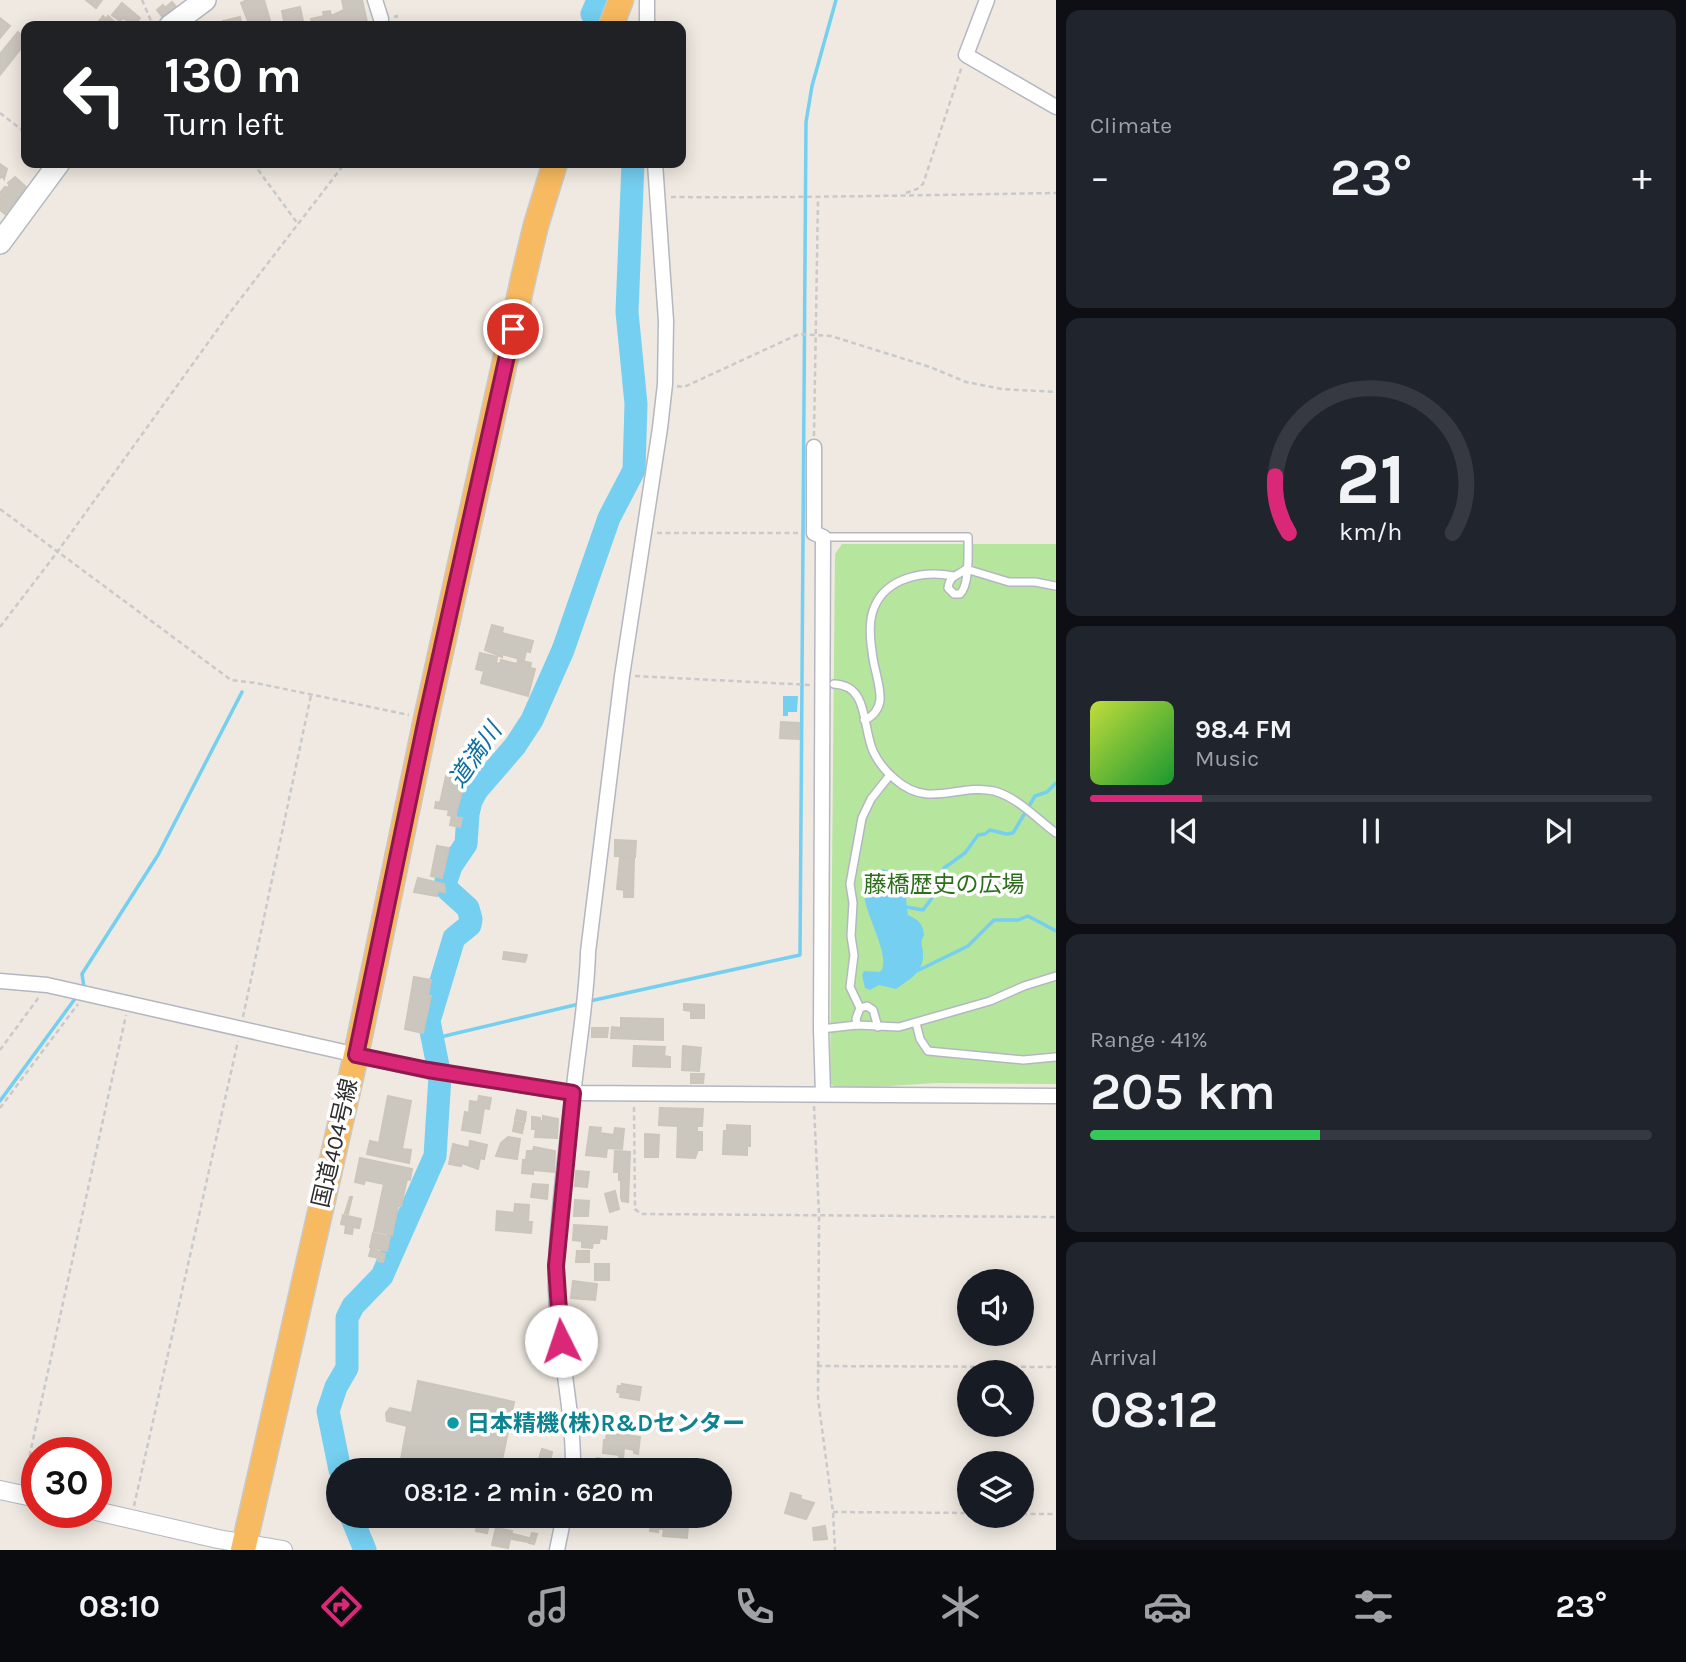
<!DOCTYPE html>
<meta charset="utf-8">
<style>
:root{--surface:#171b24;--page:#20242c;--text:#f1f3f6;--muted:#9ea1a6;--line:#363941;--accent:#db2777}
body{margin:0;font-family:Karla,"Noto Sans JP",sans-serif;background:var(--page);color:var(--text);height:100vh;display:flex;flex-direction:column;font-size:26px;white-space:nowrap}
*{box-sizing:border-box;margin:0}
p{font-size:23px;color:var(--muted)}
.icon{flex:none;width:38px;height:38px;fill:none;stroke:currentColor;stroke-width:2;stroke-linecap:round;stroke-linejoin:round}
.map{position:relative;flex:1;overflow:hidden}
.side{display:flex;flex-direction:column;gap:10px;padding:10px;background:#0d0f14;width:630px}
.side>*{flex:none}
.banner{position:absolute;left:21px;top:21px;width:665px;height:147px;border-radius:14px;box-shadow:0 4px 18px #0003;background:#202124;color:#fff;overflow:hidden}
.controls{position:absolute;left:957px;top:1269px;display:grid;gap:14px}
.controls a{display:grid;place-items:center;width:77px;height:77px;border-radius:50%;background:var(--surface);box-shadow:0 4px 18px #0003;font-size:35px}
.speed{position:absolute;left:21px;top:1437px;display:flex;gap:14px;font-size:35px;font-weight:700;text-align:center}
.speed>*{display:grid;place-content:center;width:91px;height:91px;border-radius:50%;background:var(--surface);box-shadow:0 4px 18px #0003;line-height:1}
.speed .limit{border:10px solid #d22;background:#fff;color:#111}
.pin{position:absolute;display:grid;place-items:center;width:60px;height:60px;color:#fff;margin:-30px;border:4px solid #fff;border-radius:50%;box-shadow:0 2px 7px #0007}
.me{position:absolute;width:77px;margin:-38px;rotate:356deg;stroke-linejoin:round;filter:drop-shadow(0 0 5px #0008)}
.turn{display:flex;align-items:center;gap:24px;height:147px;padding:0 28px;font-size:32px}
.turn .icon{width:91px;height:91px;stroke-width:2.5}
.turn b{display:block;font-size:49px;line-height:60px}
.big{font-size:52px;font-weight:600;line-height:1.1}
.side .widget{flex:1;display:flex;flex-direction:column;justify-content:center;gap:10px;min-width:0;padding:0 24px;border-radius:14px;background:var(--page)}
.side .dial{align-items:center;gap:0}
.dial svg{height:182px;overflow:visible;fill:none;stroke:var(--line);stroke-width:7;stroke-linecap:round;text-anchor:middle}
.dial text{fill:var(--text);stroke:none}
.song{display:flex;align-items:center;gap:21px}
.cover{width:84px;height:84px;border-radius:10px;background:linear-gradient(135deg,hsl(70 70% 55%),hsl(130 70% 35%))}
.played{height:7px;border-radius:4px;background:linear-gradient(90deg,var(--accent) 20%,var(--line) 20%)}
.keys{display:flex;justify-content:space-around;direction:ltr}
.heat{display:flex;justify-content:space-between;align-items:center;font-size:38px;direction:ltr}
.charge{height:10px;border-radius:5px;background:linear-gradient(90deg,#34c759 41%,var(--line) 0)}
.trip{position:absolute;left:326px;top:1458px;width:406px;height:70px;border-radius:35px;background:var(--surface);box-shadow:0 4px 18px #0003;font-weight:600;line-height:70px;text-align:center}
.tab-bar{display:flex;height:112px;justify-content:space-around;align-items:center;background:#090b0e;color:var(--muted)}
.tab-bar .icon{width:49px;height:49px}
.tab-bar .on{color:var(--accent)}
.tab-bar b{font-size:32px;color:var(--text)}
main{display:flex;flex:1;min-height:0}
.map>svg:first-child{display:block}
.green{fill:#b6e59e}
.water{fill:#75cff0}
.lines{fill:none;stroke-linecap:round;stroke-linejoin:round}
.stream{stroke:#75cff0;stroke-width:3.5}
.river{stroke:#75cff0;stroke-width:23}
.building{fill:#cbc7bf;stroke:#cbc5ba;stroke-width:2}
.service-casing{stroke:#b4b7c1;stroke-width:10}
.minor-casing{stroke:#b4b7c1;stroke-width:17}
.tertiary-casing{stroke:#b4b7c1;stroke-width:20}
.secondary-casing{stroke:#b4b7c1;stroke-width:24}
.trunk-casing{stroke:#c9c9c9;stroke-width:27}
.path{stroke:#c9c9c9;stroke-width:2.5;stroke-dasharray:5 3.5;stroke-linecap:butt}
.service{stroke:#fff;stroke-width:7}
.minor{stroke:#fff;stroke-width:14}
.tertiary{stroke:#fff;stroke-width:18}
.secondary{stroke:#fff;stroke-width:21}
.trunk{stroke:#f8ba60;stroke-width:24}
.route-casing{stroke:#8e194d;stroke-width:18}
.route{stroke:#db2777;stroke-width:12}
.culture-dot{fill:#0f9aa8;stroke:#fff;stroke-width:2.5}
.labels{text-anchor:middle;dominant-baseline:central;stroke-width:7;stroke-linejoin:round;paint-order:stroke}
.park-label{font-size:23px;fill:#2c6e1b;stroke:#fff}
.street-label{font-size:23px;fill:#2e2e2e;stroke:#fff}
.culture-label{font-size:23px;font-weight:bold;fill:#0d838f;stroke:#fff;text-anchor:start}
.water-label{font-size:24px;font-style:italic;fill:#0d6fa3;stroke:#fff}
</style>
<main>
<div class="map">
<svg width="1056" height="1550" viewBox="0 0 1056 1550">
<rect width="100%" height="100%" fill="#efe9e1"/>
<path class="green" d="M842 544H1056V1084L936 1083 843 1089 836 1088 830 1083 835 554Z"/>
<g class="water">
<path d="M783 696H798L797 712H788V716H783Z"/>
<path d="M882 869C914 877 903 890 908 915 918 920 923 923 924 935 920 942 922 944 923 952 924 973 911 978 896 989L879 985 870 990 865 988 862 975 864 971 879 972 882 970C893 944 836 879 882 869Z"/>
</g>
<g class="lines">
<g class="stream">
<path d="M906 907 923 910C933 896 943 887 944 868L965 853 978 835 985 834 990 830 1006 834 1013 833 1035 796 1047 792 1056 783"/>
<path d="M919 970 968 946 994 920H1018L1028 916 1056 931"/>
<path d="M82 990 84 987 82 974 158 855 242 692"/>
<path d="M590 1001 800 955 806 122 812 86 836 0"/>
<path d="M432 1039 579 1004"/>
<path d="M0 1101 77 996"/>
</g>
<g class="river">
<path d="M592 14 598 0"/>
<path d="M340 1470 328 1411 336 1387 347 1368V1318L353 1306 382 1276 435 1156 440 1076 429 1021 454 938 470 925 471 919 468 908 447 889 446 881 451 866 466 844 468 814 471 801 477 790 515 746 532 720 563 650 609 518 634 470 636 404 627 312 633 163"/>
<path d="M351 1516 365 1550"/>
</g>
</g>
<g class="building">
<path d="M86 0H102L96 8Z"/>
<path d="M247 0H264L271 24 250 26 241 3Z"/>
<path d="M342 0H362L367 22 360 24V26H313L311 19 324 16 323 12 330 11 331 16 344 10Z"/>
<path d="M172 2 177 8 164 19 157 10 163 5 165 8Z"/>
<path d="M122 3 140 18 133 26H127L124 24 127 21 123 18 120 21 112 15Z"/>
<path d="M300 7 304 26H285L282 11Z"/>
<path d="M103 16 106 19 108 16 119 26H100L97 24Z"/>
<path d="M240 17 242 26H224L223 21Z"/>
<path d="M0 18 10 26 0 38Z"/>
<path d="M18 32 26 39V42L0 75V54Z"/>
<path d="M0 164 7 169 4 179 2 176 0 178Z"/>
<path d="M15 177 26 187 5 214 0 210V198L2 195 0 193 5 187 7 188 10 185 8 183Z"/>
<path d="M492 625 503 628 502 633 533 641 530 652 526 651 524 660 502 654V657L485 650Z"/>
<path d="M480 653 497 657 496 663 500 664 501 660 517 664 518 660 531 663 530 668 535 669 528 696 481 683 484 671 476 669Z"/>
<path d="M781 722 799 723V739L780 738Z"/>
<path d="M446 776 465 781 455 817 462 818 460 827 450 825 452 816 448 815 449 810 435 808 436 802 440 803Z"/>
<path d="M615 840 636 841 635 857 615 856Z"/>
<path d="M437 846 449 848 442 878 431 876Z"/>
<path d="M620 858H634L633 897H624V890L617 889Z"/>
<path d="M418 878 444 884 445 892 438 891 437 896 414 892Z"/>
<path d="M504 952 527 955 525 962 503 959Z"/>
<path d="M414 977 431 980 428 995 431 996 423 1033 405 1029Z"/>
<path d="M684 1004 704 1005V1018H691V1011L684 1010Z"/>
<path d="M621 1018 663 1019V1040L611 1038 612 1027 621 1028Z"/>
<path d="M592 1028H608L607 1037H592Z"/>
<path d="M634 1046 665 1047 664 1056 670 1057V1067L633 1066Z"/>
<path d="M683 1046 701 1048 699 1071 682 1070Z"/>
<path d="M691 1074H704L703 1083H691Z"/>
<path d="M388 1096 411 1101 402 1149 411 1150 409 1163 367 1154 370 1141 379 1143Z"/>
<path d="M479 1096 491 1098 489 1109 484 1108 480 1133 462 1130 465 1112 469 1113 470 1101 478 1102Z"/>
<path d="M660 1108 703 1109 702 1126H697V1132H702V1150H698L695 1158 677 1157 678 1126 659 1125Z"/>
<path d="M517 1110 526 1112 525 1121 515 1119Z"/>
<path d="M543 1116 558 1119 557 1138 535 1137 536 1129H532V1117L540 1118V1121H543Z"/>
<path d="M515 1121 524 1123 522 1133 513 1131Z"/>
<path d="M727 1125 750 1126V1146H747V1155L723 1154 724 1131H727Z"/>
<path d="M590 1127 601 1128 600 1133 614 1135 615 1128 624 1129 622 1149 607 1148 606 1157 586 1155Z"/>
<path d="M645 1134 659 1135 658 1157H645Z"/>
<path d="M508 1137 520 1139 517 1159 496 1156 501 1143Z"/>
<path d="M470 1141 487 1145 484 1159 480 1158 478 1169 462 1163 461 1166 449 1164 453 1144 469 1148Z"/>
<path d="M534 1147 555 1151 554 1172 533 1170V1174L522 1173 523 1160H526L527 1151H533Z"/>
<path d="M615 1151 630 1152 628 1202 622 1201 621 1197V1180H619V1172H614Z"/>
<path d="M360 1158 412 1169 410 1180 407 1179 401 1206H398L392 1235 374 1231 384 1184 365 1180 364 1184 355 1182Z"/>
<path d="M576 1171 589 1172 587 1187 575 1186Z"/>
<path d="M533 1184 548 1185 547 1199 531 1197Z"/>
<path d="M615 1191 619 1209 610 1212 605 1194Z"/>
<path d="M350 1197H352L348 1214 345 1213Z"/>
<path d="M575 1200 589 1201 588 1216H574Z"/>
<path d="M515 1204 529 1205 528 1222H532L531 1233 496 1230 497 1211 514 1213Z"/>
<path d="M343 1215 361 1219 359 1228 353 1227 352 1234 345 1233 346 1225 341 1224Z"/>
<path d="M574 1225 607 1227 606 1239 600 1238 599 1243H593L592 1248 582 1247V1241L573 1240Z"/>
<path d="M373 1233 390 1237 387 1251 370 1247Z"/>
<path d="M371 1249 385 1254 383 1262 378 1261 379 1258 369 1256Z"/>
<path d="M577 1251H589V1262H576Z"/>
<rect x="595" y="1264" width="14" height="16"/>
<path d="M573 1281 597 1284 595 1300 571 1298Z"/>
<path d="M418 1381 514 1402 500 1470H399L407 1426 387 1421 386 1413 390 1408 412 1413Z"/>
<path d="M622 1384 641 1387 639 1400 620 1397 621 1393 617 1392 618 1386H622Z"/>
<path d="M607 1432 640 1437 638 1454 634 1453V1450L624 1448 623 1459 619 1458V1455L603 1453 604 1440H606Z"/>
<path d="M542 1449 552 1452 550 1461 539 1459Z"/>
<path d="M597 1458 610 1460 609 1464 596 1463Z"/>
<path d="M539 1461 550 1464 548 1470H537Z"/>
<path d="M791 1493 801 1496 800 1499 814 1503 806 1519 785 1513Z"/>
<path d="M437 1516H463L461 1527 435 1522Z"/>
<path d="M652 1516H671L670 1523 688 1525 687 1538 663 1536 664 1529H658V1532L650 1531Z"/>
<path d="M478 1517 490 1520 487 1533 476 1531Z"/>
<path d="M825 1526 827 1539 814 1540 813 1528Z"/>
<path d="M496 1528 512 1531 508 1548 492 1545Z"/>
<path d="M532 1533 537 1534 534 1544 529 1543Z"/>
<path d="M513 1534 529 1538 528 1542 512 1539Z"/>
</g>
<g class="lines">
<defs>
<g id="service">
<path d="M823 537H968C968 551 970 585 960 594H954L948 588C950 574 958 576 966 569L1009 582H1035L1056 586"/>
<path d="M834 684C869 685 862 726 873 751 878 762 886 772 896 780 929 809 959 783 994 791 1017 797 1037 819 1056 833"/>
<path d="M864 720C873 717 879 709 880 700 881 684 873 667 872 651 870 638 869 620 874 608 886 577 925 570 953 576"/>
<path d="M860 1008 850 987 854 955 851 936 853 903 850 884 862 818 871 799 890 775"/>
<path d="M916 1023 920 1039 928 1051 1023 1060 1056 1057"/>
<path d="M857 1025 856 1019 860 1008 867 1006 873 1010 878 1027"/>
<path d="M821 1029 857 1025 899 1027 990 1001 1024 986 1056 976"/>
</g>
<g id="minor">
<path d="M375 0 381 19"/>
<path d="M647 0V26"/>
<path d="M987 0 966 55 1056 107"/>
<path d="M814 447V533L823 537 821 1029 823 1094"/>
<path d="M0 981 47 985 428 1071 573 1093 1056 1096"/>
<path d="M573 1470C574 1401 553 1333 556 1264 559 1202 567 1139 575 1078 580 1036 587 994 588 952L622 676 660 428 665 384 666 321 655 163"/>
<path d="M557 1550 564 1516"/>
</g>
<g id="tertiary">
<path d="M0 1490 37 1498"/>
<path d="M96 1511 218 1539 283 1550"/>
</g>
<g id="secondary">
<path d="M170 26 205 0"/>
<path d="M0 243 59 163"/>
</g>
<g id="trunk">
<path d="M611 26 621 0"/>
<path d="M243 1550 356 1055 426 719 524 275 536 225 555 163"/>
</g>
</defs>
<use href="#service" class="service-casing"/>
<use href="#minor" class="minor-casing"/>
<use href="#tertiary" class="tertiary-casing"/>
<use href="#secondary" class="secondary-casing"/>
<use href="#trunk" class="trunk-casing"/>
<g class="path">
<path d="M142 0 152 23"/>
<path d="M394 17 397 16 398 26"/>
<path d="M0 113 26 133"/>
<path d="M253 163 298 224"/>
<path d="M906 193 917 189 923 184 962 66"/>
<path d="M671 197C799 198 928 195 1056 193"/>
<path d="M677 386 684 387 799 334 831 336 930 367 966 382 1002 389 1056 392"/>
<path d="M814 436 818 198"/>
<path d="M0 509 231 680 256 683 409 715"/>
<path d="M657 533H800"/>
<path d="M0 627 58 551 228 315 345 163"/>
<path d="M635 676 810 685"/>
<path d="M243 1017 311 695"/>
<path d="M0 1050 39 997"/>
<path d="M814 1106 819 1214 818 1398 833 1512 835 1550"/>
<path d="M634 1107 635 1209 641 1214 1056 1217"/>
<path d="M0 1108 78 1004"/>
<path d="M817 1366 1056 1367"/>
<path d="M24 1481 126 1015"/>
<path d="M134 1506 238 1041"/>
<path d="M833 1512 970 1513"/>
<path d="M1022 1514H1056"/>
</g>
<use href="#service" class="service"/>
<use href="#minor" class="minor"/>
<use href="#tertiary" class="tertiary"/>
<use href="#secondary" class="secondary"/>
<use href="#trunk" class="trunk"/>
</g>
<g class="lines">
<defs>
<path id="route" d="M513 329 426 719 356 1055 428 1070 573 1093 556 1266 561 1341"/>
</defs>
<use href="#route" class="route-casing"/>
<use href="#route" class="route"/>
</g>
<circle class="culture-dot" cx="453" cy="1423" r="7"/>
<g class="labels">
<g class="park-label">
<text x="944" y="884">藤橋歴史の広場</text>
</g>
<g class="street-label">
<text transform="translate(335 1143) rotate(-77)">国道404号線</text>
</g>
<g class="culture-label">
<text x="467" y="1423">日本精機(株)R&amp;Dセンター</text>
</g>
<g class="water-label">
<text transform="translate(475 755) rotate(-55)">道満川</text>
</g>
</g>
</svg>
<div class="controls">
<a><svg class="icon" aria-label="sound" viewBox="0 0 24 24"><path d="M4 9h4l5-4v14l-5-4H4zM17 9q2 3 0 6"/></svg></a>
<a><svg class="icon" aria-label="search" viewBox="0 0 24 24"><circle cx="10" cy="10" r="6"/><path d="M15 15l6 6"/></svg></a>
<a><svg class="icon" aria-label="layers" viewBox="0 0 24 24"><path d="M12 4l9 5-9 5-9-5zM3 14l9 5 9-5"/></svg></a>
</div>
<div class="speed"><div class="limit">30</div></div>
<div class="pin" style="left:513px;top:329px;background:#d93025"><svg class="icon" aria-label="arrive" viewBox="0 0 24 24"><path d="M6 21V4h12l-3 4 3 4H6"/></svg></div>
<svg class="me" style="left:561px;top:1341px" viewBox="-20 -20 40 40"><circle r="19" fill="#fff"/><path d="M0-13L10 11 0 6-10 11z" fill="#db2777"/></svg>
<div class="trip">08:12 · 2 min · 620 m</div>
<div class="banner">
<div class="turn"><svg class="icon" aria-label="left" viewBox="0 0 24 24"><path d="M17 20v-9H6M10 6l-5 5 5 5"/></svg><div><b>130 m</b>Turn left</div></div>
</div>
</div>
<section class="side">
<div class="widget"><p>Climate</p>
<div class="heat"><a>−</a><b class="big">23°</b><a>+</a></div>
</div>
<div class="widget dial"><svg viewBox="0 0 100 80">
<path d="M14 69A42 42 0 1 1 86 69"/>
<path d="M14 69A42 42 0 0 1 8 44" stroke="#db2777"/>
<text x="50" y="56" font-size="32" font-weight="700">21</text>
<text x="50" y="72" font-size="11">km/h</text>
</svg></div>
<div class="widget">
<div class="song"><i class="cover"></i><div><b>98.4 FM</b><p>Music</p></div></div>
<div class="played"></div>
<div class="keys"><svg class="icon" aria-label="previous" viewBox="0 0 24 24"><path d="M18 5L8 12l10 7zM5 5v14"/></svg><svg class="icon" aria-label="pause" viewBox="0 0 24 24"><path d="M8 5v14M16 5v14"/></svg><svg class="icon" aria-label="next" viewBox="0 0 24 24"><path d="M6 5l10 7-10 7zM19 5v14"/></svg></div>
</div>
<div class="widget"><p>Range · 41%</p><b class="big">205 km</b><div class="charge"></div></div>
<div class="widget"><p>Arrival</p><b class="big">08:12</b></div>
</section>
</main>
<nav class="tab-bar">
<b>08:10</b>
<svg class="icon on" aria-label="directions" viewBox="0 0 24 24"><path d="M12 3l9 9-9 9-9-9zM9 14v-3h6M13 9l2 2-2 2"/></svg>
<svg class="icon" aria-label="music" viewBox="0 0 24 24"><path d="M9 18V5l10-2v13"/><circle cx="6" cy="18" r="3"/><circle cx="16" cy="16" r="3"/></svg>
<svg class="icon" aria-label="phone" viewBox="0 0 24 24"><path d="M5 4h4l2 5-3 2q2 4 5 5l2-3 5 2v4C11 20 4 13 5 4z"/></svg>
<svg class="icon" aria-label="climate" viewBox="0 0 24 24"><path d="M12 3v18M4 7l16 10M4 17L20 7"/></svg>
<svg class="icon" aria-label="car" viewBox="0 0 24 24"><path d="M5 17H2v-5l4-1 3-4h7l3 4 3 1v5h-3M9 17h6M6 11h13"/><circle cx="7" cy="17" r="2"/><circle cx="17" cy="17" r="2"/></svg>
<svg class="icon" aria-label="filters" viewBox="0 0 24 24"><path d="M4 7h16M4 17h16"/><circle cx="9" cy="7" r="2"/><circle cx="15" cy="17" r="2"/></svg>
<b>23°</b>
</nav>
